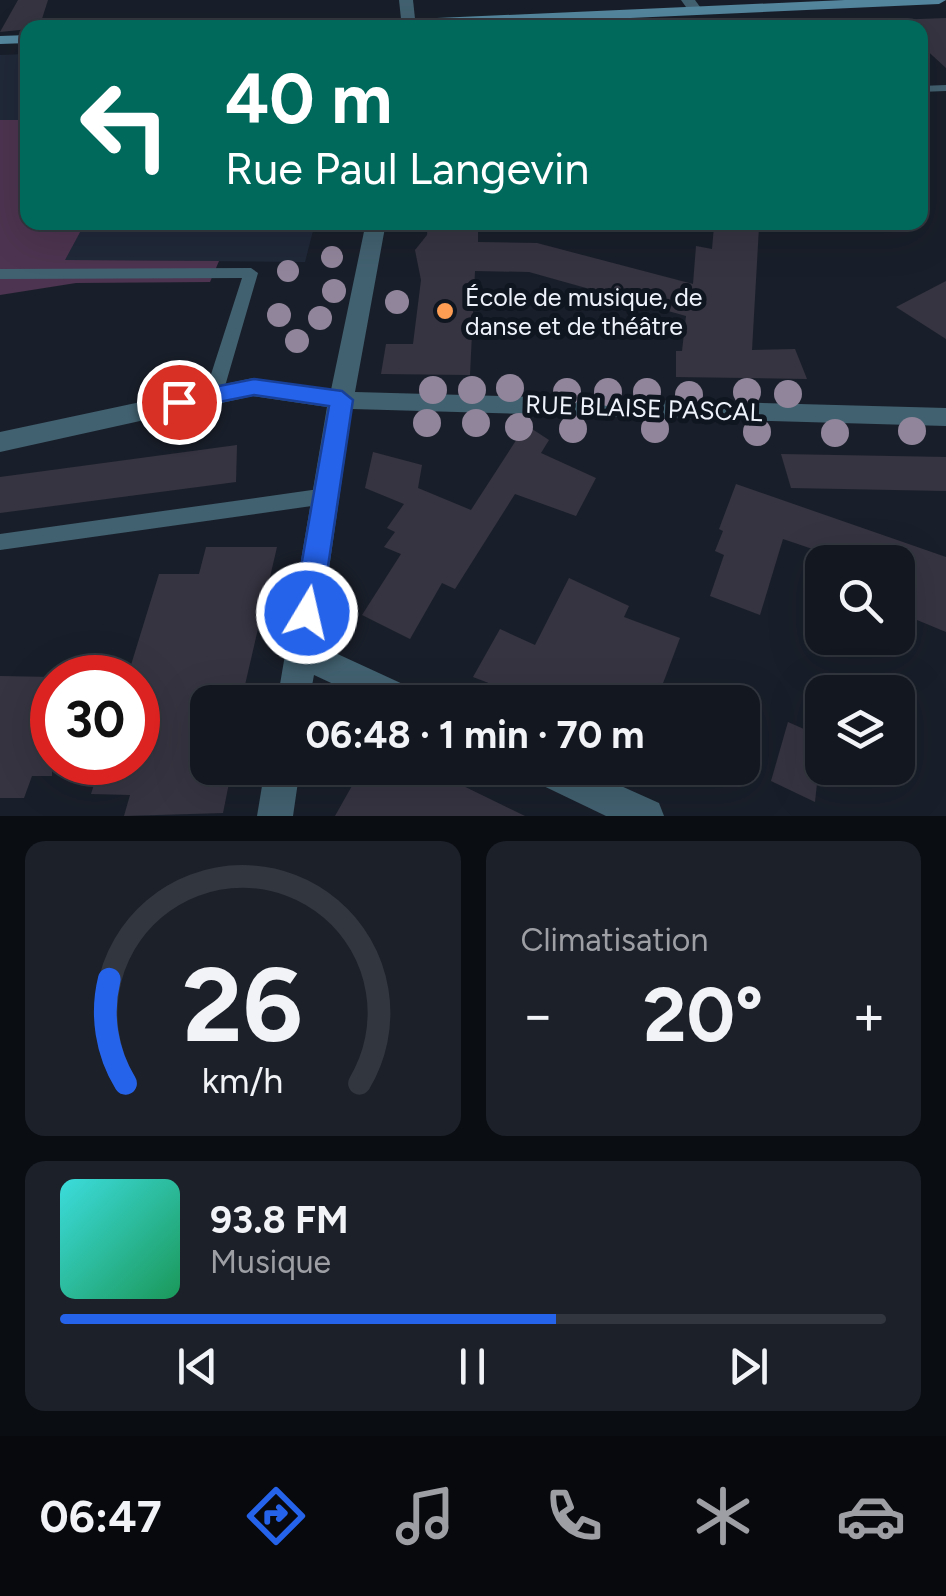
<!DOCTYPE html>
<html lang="fr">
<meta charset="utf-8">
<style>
:root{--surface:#131720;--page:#1c2029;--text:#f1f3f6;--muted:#9d9fa5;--line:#32363e;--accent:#2563eb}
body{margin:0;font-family:Figtree,sans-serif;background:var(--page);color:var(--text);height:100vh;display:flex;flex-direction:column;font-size:38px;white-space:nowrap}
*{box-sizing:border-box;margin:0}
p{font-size:32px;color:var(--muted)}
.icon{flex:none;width:55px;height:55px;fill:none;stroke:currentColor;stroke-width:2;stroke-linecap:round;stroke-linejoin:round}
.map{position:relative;height:816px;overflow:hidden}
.panel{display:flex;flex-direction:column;gap:25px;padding:25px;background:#0a0d12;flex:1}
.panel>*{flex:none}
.guide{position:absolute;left:20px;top:20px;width:908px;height:210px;border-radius:20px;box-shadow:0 10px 40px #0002,0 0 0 2px var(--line);background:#00695c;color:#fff;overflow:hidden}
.fabs{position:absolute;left:805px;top:545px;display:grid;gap:20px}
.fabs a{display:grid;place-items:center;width:110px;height:110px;border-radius:20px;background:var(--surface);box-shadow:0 10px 40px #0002,0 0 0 2px var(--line);font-size:50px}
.speed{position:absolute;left:30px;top:655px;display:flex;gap:20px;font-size:50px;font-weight:700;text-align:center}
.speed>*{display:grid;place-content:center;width:130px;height:130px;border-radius:50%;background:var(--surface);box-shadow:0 10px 40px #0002,0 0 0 2px var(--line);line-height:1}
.speed .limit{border:15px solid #d22;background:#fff;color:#111}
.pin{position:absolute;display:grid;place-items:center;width:85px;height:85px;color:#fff;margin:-42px;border:5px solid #fff;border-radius:50%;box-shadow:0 2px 10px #0007}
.me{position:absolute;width:110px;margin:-55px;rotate:9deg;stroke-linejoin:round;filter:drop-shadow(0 0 8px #0008)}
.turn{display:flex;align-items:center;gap:35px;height:210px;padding:0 40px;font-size:45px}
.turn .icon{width:130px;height:130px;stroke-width:2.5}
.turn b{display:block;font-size:70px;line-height:85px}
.big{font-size:75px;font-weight:700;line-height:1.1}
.panel .card{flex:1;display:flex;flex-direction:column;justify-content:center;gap:15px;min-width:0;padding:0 35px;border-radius:20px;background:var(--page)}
.panel .dial{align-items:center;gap:0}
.dial svg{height:260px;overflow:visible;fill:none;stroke:var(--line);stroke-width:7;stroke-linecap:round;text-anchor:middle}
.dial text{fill:var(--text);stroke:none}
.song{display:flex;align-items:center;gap:30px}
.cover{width:120px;height:120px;border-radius:15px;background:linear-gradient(135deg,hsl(180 70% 55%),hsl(150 70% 35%))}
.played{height:10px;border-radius:5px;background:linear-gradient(90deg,var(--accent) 60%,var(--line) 60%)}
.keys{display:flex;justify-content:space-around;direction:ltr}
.heat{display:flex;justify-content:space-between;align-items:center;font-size:55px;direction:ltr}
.panel .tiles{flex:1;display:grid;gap:25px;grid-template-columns:1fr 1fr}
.card:last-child{grid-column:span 2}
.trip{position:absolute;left:190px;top:685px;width:570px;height:100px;border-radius:20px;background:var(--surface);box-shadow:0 10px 40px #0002,0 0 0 2px var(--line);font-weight:700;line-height:100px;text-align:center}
.tab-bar{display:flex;height:160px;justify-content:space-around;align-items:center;background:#08090d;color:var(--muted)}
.tab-bar .icon{width:70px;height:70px}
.tab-bar .selected{color:var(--accent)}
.tab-bar b{font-size:45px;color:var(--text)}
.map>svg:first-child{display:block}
.built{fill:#202939}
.green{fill:#4d3450}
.building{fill:#363441}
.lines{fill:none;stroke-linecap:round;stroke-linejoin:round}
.lane{fill:#426170;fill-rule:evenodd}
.street{fill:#426170;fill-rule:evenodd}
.secondary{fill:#54879f;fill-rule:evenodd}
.tree{fill:#91859b}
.route{fill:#2563eb;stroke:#184099;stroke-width:2.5}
.poi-dot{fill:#fc9d53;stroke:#101620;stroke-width:4}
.labels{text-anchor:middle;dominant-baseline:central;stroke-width:10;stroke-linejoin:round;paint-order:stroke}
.poi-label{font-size:25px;fill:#eef3fb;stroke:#101620;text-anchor:start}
.street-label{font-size:25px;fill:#eef3fb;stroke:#101620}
</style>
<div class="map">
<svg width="946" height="816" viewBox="0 0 946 816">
<rect width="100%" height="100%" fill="#191f2a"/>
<g class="built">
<path d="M27 54V120H0V55Z"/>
<path d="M85 223H315L305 262 64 260Z"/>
</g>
<path class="green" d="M0 120H27L28 222 85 223 65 260 219 261 210 282 76 283 0 295Z"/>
<g class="building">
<path d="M18 0H48L39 28 0 32Z"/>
<path d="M946 18V68L920 44V28H902L894 20Z"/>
<path d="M428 222H478V242L537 243 693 284 696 246 712 249 714 226 759 227 752 350 795 349 807 379 676 377V351H682L686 316 529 272 475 271 470 375 381 374 386 344H413L421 280 415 250 427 235Z"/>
<path d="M946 281V339L896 307Z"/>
<path d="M526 425 549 440 541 453 596 478 576 516 515 494 455 589 442 583 410 639 362 615 401 554 384 547 395 532 387 528 404 504 365 488 373 452 422 465 418 488 471 510Z"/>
<path d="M237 445 236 482 0 513V477Z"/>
<path d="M781 454 946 457V491L791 488Z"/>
<path d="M736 484 946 557V632L905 615 907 600 898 596V562H851L783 539 760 615 710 596 724 555 715 551 723 531 719 529Z"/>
<path d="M206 547H277L241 702H208V768H232L223 813 124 816 130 795 91 794 101 762H138V678H127L159 574H199Z"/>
<path d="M569 578 629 606 624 617 680 638 656 702H538L473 677 500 629 535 645Z"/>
<path d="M0 676 52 677V776H32L24 798H0Z"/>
<path d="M788 722 822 737 815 802 771 781Z"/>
<path d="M362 768H452L447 778 525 816H335Z"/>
</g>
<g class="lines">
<g class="lane">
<path d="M946 85V91L920 92V86Z"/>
<path d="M251 268 258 273 223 393 214 399 205 393 242 278 0 279V269Z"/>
<path d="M326 488 333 491 336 496 333 501 326 504 0 550V534Z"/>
</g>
<g class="street">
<path d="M399 0H413L416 28H402Z"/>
<path d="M681 0H695L703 11 691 14Z"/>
<path d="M366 222H386L355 392 946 408V426L352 409 318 645 418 691 423 702H372L314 675 309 702H277L327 407 253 396 0 452V432L253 378 331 390Z"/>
<path d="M265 768H300L293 816H257Z"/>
<path d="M525 768H581L659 803 664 816H606L531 780Z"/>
</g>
<g class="secondary">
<path d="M845 0H946L939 4 411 28H295L302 24Z"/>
<path d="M28 35V43L0 44V36Z"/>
</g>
</g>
<g class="tree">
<circle cx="332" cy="257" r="11"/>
<circle cx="288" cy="271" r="11"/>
<circle cx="334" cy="291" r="12"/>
<circle cx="397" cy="302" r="12"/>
<circle cx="279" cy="315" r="12"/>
<circle cx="320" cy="318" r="12"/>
<circle cx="297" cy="341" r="12"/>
<circle cx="510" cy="388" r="14"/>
<circle cx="433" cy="390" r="14"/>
<circle cx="472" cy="390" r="14"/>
<circle cx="567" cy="392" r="14"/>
<circle cx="608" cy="392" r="14"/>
<circle cx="647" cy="392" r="14"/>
<circle cx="747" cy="392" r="14"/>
<circle cx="788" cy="394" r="14"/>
<circle cx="689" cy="395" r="14"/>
<circle cx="427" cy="423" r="14"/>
<circle cx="476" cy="423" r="14"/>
<circle cx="519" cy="427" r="14"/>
<circle cx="573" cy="429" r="14"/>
<circle cx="655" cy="429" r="14"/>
<circle cx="912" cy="431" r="14"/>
<circle cx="757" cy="432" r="14"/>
<circle cx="835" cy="433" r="14"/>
</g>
<path class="route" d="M254 379 342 391 353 400 321 613 317 622 307 626 297 622 293 613 329 406 254 395 179 410 167 402 179 394Z"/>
<circle class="poi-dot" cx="445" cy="311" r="10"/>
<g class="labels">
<g class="poi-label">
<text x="465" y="297">École de musique, de<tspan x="465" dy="29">danse et de théâtre</tspan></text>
</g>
<g class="street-label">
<text transform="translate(644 408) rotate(2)">RUE BLAISE PASCAL</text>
</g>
</g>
</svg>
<div class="fabs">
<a><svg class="icon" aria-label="search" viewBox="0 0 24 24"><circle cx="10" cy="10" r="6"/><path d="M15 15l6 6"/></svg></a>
<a><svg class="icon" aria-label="layers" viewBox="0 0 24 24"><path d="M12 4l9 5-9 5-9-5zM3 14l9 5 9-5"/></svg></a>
</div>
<div class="speed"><div class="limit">30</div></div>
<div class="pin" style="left:179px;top:402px;background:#d93025"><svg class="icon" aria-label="arrive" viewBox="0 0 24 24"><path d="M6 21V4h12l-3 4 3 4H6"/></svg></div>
<svg class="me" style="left:307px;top:613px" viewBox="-20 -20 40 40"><circle r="17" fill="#2563eb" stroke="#fff" stroke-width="3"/><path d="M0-11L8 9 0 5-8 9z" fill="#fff"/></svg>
<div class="trip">06:48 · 1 min · 70 m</div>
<div class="guide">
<div class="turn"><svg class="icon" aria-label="left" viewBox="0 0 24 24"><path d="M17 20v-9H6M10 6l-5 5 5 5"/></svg><div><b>40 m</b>Rue Paul Langevin</div></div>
</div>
</div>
<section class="panel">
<div class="tiles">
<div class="card dial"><svg viewBox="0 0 100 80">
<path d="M14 69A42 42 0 1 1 86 69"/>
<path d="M14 69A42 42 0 0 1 9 37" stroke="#2563eb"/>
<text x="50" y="56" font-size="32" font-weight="700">26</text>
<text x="50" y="72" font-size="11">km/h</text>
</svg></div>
<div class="card"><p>Climatisation</p>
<div class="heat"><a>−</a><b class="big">20°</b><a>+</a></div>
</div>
<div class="card">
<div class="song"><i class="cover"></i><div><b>93.8 FM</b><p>Musique</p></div></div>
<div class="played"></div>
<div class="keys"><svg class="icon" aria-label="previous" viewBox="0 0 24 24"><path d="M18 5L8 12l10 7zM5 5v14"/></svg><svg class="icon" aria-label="pause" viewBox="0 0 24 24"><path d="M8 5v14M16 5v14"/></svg><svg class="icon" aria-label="next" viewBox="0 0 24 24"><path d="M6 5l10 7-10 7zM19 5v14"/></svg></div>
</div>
</div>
</section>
<nav class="tab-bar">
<b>06:47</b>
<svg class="icon selected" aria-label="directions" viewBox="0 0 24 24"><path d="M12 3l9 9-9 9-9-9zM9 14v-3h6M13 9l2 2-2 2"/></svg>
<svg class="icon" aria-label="music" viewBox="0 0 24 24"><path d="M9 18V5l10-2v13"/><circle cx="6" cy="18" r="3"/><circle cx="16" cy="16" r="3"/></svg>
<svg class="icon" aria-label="phone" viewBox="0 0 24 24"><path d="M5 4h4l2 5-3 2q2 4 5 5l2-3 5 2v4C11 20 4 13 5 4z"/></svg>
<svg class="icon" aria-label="climate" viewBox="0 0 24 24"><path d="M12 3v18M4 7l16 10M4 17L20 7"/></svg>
<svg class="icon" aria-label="car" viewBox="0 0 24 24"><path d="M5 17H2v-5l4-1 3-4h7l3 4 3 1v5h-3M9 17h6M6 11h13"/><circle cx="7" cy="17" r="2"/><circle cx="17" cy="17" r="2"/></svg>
</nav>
